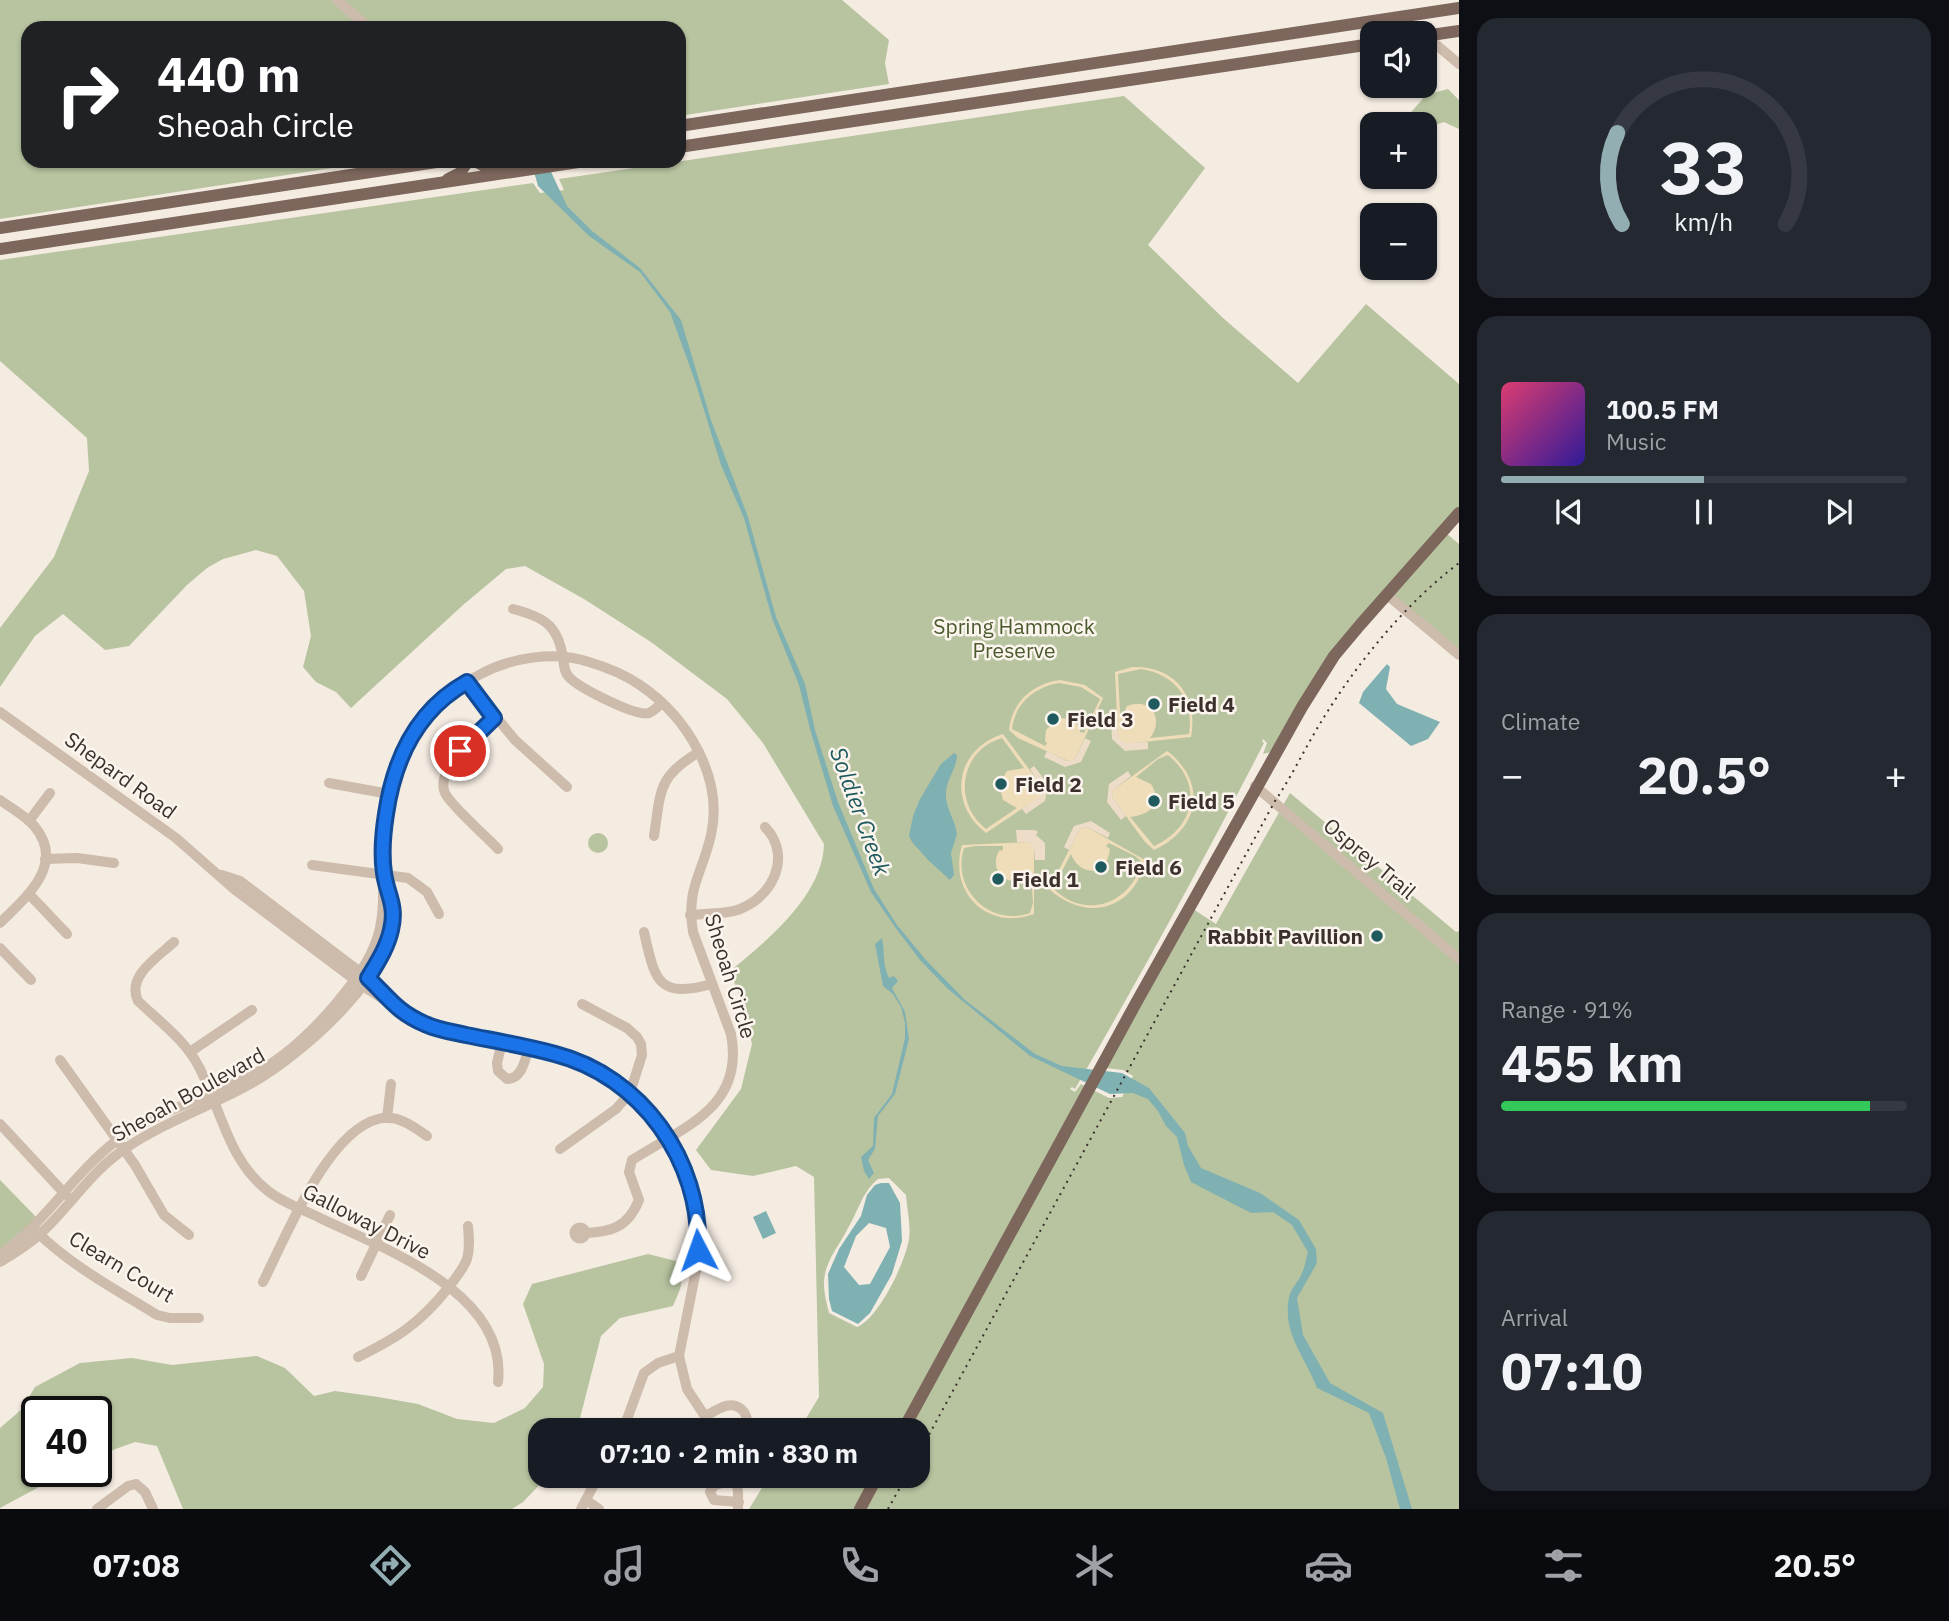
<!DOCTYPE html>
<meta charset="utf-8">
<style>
:root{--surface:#171b24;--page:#242831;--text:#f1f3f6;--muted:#9ea1a6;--line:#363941;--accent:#92aeb2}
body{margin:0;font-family:"IBM Plex Sans",sans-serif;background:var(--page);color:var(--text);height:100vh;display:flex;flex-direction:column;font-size:26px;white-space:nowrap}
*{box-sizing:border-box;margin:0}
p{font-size:23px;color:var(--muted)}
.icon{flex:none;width:38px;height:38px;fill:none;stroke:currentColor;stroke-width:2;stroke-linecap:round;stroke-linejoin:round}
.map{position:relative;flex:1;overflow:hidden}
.details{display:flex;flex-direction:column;gap:18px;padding:18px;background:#0d0f14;width:490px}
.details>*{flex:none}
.hud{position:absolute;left:21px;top:21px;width:665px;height:147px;border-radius:21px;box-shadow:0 2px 5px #0004;background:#202124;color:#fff;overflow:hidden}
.fabs{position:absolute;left:1360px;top:21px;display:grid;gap:14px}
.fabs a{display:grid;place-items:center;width:77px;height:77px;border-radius:14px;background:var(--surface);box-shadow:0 2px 5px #0004;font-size:35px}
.speed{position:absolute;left:21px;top:1396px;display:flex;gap:14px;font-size:35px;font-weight:700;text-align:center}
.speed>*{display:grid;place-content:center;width:91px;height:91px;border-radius:50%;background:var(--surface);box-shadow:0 2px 5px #0004;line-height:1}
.speed .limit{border:4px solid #111;border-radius:10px;background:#fff;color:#111}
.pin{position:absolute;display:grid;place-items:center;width:60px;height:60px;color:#fff;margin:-30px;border:4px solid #fff;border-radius:50%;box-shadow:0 2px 7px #0007}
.me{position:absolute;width:77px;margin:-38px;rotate:356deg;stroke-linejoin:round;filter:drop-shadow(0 0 5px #0008)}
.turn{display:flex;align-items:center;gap:24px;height:147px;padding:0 21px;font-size:32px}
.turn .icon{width:91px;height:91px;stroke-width:2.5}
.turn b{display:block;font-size:49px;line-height:60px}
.big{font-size:52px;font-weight:700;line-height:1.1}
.details .tile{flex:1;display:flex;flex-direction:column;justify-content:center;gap:10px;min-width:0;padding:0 24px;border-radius:21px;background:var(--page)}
.details .dial{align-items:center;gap:0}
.dial svg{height:182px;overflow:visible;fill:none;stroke:var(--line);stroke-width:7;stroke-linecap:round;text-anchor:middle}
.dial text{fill:var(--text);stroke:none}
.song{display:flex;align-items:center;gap:21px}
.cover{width:84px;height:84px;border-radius:10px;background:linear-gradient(135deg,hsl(340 70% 55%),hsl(250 70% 35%))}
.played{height:7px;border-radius:4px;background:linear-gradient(90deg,var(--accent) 50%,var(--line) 50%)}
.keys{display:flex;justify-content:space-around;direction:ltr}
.heat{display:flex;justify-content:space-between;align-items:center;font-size:38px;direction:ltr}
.charge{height:10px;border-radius:5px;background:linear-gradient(90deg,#34c759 91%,var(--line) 0)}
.trip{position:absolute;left:528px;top:1418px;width:402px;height:70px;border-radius:21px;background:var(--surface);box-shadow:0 2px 5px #0004;font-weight:700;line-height:70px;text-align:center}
.menu{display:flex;height:112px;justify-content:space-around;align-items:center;background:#090b0e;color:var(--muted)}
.menu .icon{width:49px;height:49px}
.menu .selected{color:var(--accent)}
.menu b{font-size:32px;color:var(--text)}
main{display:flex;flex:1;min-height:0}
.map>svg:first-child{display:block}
.green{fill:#b8c4a0;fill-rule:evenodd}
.sand{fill:#efdcb8;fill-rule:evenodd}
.plaza{fill:#ecdcc8}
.water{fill:#7fb0b2;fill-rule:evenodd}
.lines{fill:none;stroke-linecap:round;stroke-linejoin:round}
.minor{stroke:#cdbbac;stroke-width:10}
.major{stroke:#7d675c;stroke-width:12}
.rail{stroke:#3b302b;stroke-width:2;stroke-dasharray:2 5;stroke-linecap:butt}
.route-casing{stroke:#114b97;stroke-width:18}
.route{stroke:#1a73e8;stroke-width:12}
.poi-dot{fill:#1f5a5e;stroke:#fbf5ee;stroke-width:2.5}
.labels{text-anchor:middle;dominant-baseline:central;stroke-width:5;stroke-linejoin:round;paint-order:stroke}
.park-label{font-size:21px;fill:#4a5a2e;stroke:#fbf5ee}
.poi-label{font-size:21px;font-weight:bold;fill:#3b302b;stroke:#fbf5ee;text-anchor:start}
.street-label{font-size:21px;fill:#3b302b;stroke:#fbf5ee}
.water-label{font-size:23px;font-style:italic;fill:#1f5a5e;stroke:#fbf5ee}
</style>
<main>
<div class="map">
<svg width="1459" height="1509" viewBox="0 0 1459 1509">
<rect width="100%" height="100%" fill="#f4ebe1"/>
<g class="green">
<path d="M0 0H842L889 40 885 63 889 84 679 116V28H28V161H378L0 219Z"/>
<path d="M1448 89 1459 100V129L1444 122 1432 126 1409 120 1407 117 1426 95Z"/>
<path d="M1124 96 1205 168 1148 245 1223 318 1298 383 1366 304 1459 384V507L1384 591 1271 752 1263 754 1267 743 1263 739 1262 741 1264 743C1204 860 1141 975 1075 1089L1072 1087 1070 1089 1075 1092 1081 1084 1087 1087 899 1430H799L819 1397 814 1177 796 1166 753 1176 711 1170 696 1150 741 1089 752 1044 743 1005 730 971C767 941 823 895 824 844L763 743 727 699 651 642 584 599 525 566 506 569 463 605 351 708 336 692 316 682 303 667 311 636 304 591 277 556 256 550 223 559 207 568 187 585 129 646 105 650 63 614 35 636 0 687V628L54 557 89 471 87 438 0 361V260L533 183 540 193 564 190 559 179ZM889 1178 906 1195C907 1209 911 1226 909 1239 905 1263 879 1318 857 1327L829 1313C826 1301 822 1286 825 1274 828 1258 840 1244 847 1230 858 1212 862 1192 878 1179Z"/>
<path d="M1446 533 1459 544V654L1389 596Z"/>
<path d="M1290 793 1456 932 1459 931V1509H864L882 1475H919V1430H907L1093 1090 1109 1098 1122 1097 1133 1076 1123 1070 1105 1068 1193 909 1216 924Z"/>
<circle cx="598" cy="843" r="10"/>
<path d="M0 1180 37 1218 0 1250Z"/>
<path d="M648 1254 676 1261C686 1280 681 1287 673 1306L620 1318 601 1336 577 1430H541V1475H549L523 1502 512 1509H183L157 1446 135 1442 96 1456V1412H37V1472H67L0 1508V1428L22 1409 35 1387 80 1363 132 1358 172 1365 257 1356 285 1368 314 1396 335 1391 378 1397 418 1404 457 1419 494 1423 525 1408 543 1387 544 1364 523 1304 532 1284Z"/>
<path d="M770 1475H874L855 1509H749Z"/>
</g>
<g class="sand">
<path d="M1132 667C1175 665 1199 697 1191 737L1125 744 1118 738 1115 672ZM1141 669C1175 674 1195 700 1189 734L1150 738C1164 721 1153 696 1127 706L1124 713H1120L1118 674Z"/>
<path d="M1060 680 1085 685 1103 698 1075 759 1068 761 1018 738 1009 730C1012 702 1032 684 1060 680ZM1059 683 1081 687 1100 699 1084 733 1080 732V727L1070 719 1058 718 1046 730 1045 741 1047 743 1045 746 1012 729C1015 703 1035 687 1059 683Z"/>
<path d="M1003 734 1043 788 1041 796 986 833C947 803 955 749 1003 734ZM1002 738 1024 768 1007 771 999 784 1003 800 1017 808 986 829C952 803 960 750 1002 738Z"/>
<path d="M1167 751C1208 782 1200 829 1154 850L1145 842 1112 797 1113 790ZM1168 755C1204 784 1195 828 1154 846L1130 817C1148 815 1164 805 1151 784L1136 777 1158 759Z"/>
<path d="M1087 827 1145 860C1135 910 1086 923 1049 889L1080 829ZM1109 843 1135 856 1142 862C1131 904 1085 921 1053 888L1071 854C1079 876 1107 878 1110 849L1106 846Z"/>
<path d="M1029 842 1034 847V914C988 931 948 893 962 845ZM975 846H1003V850L999 851C988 871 1007 888 1027 878V874H1031L1033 903 1030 913C990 927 951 889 964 848Z"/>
</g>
<g class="plaza">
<path d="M1111 716H1117L1118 738 1125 743 1148 742V749L1125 751 1112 739Z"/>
<path d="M1085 738 1091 741 1081 762 1065 767 1044 757 1047 751 1067 761 1075 759Z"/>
<path d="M1034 766 1048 784 1045 801 1026 814 1022 809 1041 795 1042 788 1030 769Z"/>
<path d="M1128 771 1131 776 1113 790 1112 797 1126 816 1121 820 1107 802 1109 784Z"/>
<path d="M1091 821 1110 833 1108 838 1087 827 1080 829 1069 850 1064 847 1074 826Z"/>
<path d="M1016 830H1035L1038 832 1036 835 1045 843V860H1035L1034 848 1029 842H1017Z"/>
</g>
<g class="water">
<path d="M531 161H546L567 206 592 231 640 268 681 320 711 420 748 517 776 617 805 684 815 730 838 802 874 889 897 925 925 959 965 1000 1035 1054 1062 1066 1122 1073 1149 1088 1185 1133 1188 1146 1201 1168 1260 1193 1299 1220 1316 1249 1317 1263 1297 1298 1303 1335 1330 1383 1383 1413 1412 1509H1400L1386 1458 1369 1413 1317 1388C1305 1356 1282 1334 1289 1297 1291 1288 1299 1281 1302 1273 1305 1267 1306 1259 1308 1252L1292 1225 1273 1212 1251 1213 1191 1182 1184 1165 1177 1137 1166 1126 1158 1111 1148 1099 1133 1093 1110 1094 1030 1056 948 989 920 960 895 927 871 892 833 806 810 729 799 685 772 618 744 518 721 465 695 381 670 312 640 272 589 236 538 186Z"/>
<path d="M1387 664 1390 667 1386 689 1397 704 1440 722 1428 739 1411 746 1359 703 1363 692Z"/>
<path d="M954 753 957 755C957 767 947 779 946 792 945 809 955 819 957 834L951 853 954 875 950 880 928 860 912 842 909 836 913 816 920 799 941 764Z"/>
<path d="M882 938C885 952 882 964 889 978L894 976 898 981 892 988 905 1012 909 1039 895 1094 878 1116 875 1149 868 1160 874 1173 869 1179 864 1171 861 1157 873 1146 874 1118 892 1094 905 1038V1023L901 1007 893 994 883 986 875 944Z"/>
<path d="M881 1183H889L900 1203 902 1241 892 1274 870 1313 858 1324 832 1311 829 1299 828 1274 839 1249 861 1216 867 1195 875 1185ZM869 1223 886 1228 890 1247 870 1284 859 1285 844 1267 856 1236Z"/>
<path d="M766 1211 776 1233 763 1239 753 1217Z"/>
</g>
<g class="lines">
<g class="minor">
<path d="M337 0 369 28"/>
<path d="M1426 36 1459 64"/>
<path d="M1386 594 1459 655"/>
<path d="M513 609C544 617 558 625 563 658 564 665 564 673 570 678 580 688 636 717 649 713 654 711 658 706 662 703"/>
<path d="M467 682 515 740 567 787"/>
<path d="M0 712 176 838 234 889 363 986 411 1017 440 1029 529 1047 578 1061 611 1079 630 1093 652 1115 668 1137 683 1165 691 1188 698 1237V1260L679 1356 687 1389 714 1430"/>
<path d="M494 718C479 732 434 769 445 793 451 806 486 836 498 849"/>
<path d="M329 783 389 794"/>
<path d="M1255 786 1459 959"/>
<path d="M0 800C11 808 26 816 35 827 66 865 25 898 0 923"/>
<path d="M29 821 50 793"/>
<path d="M654 836C661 791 657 777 699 752"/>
<path d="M45 859 77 858 114 863"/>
<path d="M312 865 408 878 427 892 439 914"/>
<path d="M222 875 240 881 368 978 388 1000"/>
<path d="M29 894 67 934"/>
<path d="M690 915C704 914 720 914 734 911 771 901 794 857 765 827"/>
<path d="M644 932C655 980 657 999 712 984"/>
<path d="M174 942C158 957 126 976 138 1001 160 1022 185 1040 199 1067 221 1109 228 1160 268 1191 283 1203 302 1209 320 1218 385 1249 508 1293 498 1382"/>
<path d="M0 948 31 980"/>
<path d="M502 1042 497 1063 498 1071 507 1079C522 1079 525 1060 529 1047"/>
<path d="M190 1052 252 1010"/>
<path d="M60 1060 135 1165 164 1215 189 1235"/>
<path d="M387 1118 391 1084"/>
<path d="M0 1124 66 1195"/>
<path d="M560 1149 616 1109 630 1093 642 1055 641 1044 637 1037 627 1028 582 1004"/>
<circle cx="580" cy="1233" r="5.5"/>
<path d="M36 1231C71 1266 115 1289 157 1315L170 1318H199"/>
<path d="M0 1255C45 1223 73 1174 116 1141 157 1110 207 1099 252 1075 292 1054 326 1018 353 982 394 928 380 900 383 839 385 785 405 723 452 690 460 684 470 680 479 675 510 658 554 650 589 662 606 667 625 675 640 685 687 717 724 777 711 835 702 875 686 887 693 932L731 1034C745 1107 684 1127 632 1160L629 1172 639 1200C628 1227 612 1232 585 1233"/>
<path d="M0 1262C13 1254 28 1245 39 1235 70 1207 91 1171 126 1148 166 1121 212 1106 254 1082 305 1052 401 969 394 904 393 898 389 890 387 884"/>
<path d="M361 1276 390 1215"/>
<path d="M263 1282C286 1237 327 1132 378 1119 397 1114 413 1126 427 1136"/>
<path d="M358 1357C399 1337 420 1323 449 1287 455 1278 463 1270 467 1259 470 1248 469 1237 468 1226"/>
<path d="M706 1416C718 1409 733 1398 744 1412 748 1418 748 1423 745 1430"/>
<path d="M623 1430 644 1373 658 1363 679 1356"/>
<path d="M735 1475 738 1492V1509"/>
<path d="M737 1482C727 1483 714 1481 710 1492L714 1500 739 1502"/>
<path d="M586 1500 599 1509"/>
<path d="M97 1509 128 1486 136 1484 145 1492 153 1509"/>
<path d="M581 1509 599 1475"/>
</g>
<g class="major">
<path d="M1424 36 1459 31"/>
<path d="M679 126 1459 8"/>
<path d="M679 147 1372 44"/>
<path d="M475 161 488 168 500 171"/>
<path d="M448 179 460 173 468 161"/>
<path d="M0 228 443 161"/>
<path d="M0 249 585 161"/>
<path d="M903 1430 1136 1003 1302 707 1334 656 1360 625 1459 513"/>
<path d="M860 1509 878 1475"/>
</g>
<g class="rail">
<path d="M919 1453 1275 801C1292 776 1305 748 1321 722 1357 663 1404 605 1459 563"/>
<path d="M888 1509 907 1475"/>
</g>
</g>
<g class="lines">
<defs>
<path id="route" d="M460 751 494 718 467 682C417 710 394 759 386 814 383 833 381 853 384 873 387 895 397 905 391 930 387 948 377 963 368 978 389 998 397 1012 425 1024 438 1030 453 1032 466 1035 496 1041 526 1046 555 1054 641 1076 702 1161 698 1250"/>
</defs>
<use href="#route" class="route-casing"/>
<use href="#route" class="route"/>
</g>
<g class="poi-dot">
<circle cx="1154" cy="704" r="7"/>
<circle cx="1053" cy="719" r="7"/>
<circle cx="1001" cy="784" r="7"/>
<circle cx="1154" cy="801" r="7"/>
<circle cx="1101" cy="867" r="7"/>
<circle cx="998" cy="879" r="7"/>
<circle cx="1377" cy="936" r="7"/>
</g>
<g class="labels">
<g class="park-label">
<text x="1014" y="626">Spring Hammock<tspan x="1014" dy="24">Preserve</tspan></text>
</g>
<g class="poi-label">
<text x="1168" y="704">Field 4</text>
<text x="1067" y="719">Field 3</text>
<text x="1015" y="784">Field 2</text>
<text x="1168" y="801">Field 5</text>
<text x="1115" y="867">Field 6</text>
<text x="1012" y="879">Field 1</text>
<text x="1363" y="936" text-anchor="end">Rabbit Pavillion</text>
</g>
<g class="street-label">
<text transform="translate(121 775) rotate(36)">Shepard Road</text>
<text transform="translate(1370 858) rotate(40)">Osprey Trail</text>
<text transform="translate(731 976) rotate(73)">Sheoah Circle</text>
<text transform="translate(188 1094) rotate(-29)">Sheoah Boulevard</text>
<text transform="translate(367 1221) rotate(27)">Galloway Drive</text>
<text transform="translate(122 1266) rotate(31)">Clearn Court</text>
</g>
<g class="water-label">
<text transform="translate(861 811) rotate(70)">Soldier Creek</text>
</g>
</g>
</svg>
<div class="fabs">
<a><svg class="icon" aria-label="sound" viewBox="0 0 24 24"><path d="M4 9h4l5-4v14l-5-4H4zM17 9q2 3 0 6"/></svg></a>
<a>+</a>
<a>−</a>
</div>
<div class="speed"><div class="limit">40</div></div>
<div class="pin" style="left:460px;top:751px;background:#d93025"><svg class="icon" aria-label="arrive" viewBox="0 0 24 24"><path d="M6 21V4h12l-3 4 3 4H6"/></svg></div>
<svg class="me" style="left:698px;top:1250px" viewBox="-20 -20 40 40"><path d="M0-17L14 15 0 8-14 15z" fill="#1a73e8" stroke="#fff" stroke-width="4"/></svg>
<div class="trip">07:10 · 2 min · 830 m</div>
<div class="hud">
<div class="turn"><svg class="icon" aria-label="right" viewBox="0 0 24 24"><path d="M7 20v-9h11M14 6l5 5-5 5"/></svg><div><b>440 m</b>Sheoah Circle</div></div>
</div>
</div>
<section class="details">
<div class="tile dial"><svg viewBox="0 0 100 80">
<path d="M14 69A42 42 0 1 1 86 69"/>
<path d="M14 69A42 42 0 0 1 12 29" stroke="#92aeb2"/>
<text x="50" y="56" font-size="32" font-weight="700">33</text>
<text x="50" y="72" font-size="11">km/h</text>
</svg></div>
<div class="tile">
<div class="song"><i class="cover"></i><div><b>100.5 FM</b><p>Music</p></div></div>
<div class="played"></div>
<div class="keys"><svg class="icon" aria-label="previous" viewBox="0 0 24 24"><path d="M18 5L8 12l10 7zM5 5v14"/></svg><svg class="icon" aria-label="pause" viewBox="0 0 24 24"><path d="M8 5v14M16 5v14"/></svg><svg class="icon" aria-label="next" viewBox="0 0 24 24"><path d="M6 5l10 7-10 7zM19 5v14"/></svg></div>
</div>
<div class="tile"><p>Climate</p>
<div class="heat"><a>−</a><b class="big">20.5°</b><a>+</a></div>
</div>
<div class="tile"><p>Range · 91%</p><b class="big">455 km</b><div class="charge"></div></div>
<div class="tile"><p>Arrival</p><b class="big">07:10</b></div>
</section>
</main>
<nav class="menu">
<b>07:08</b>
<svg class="icon selected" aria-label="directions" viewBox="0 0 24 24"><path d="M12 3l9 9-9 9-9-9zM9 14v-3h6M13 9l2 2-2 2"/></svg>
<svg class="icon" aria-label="music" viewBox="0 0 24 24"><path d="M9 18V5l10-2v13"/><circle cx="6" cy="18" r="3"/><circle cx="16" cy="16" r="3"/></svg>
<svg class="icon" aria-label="phone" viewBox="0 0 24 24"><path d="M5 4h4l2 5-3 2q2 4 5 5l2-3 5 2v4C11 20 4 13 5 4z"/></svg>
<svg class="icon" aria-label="climate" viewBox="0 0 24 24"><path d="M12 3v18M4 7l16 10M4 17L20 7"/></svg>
<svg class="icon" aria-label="car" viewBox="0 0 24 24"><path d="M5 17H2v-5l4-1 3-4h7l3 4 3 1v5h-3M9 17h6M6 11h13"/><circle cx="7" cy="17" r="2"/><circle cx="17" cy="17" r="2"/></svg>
<svg class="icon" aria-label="filters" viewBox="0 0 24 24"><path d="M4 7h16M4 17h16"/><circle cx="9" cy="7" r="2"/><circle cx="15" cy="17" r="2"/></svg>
<b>20.5°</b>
</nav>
